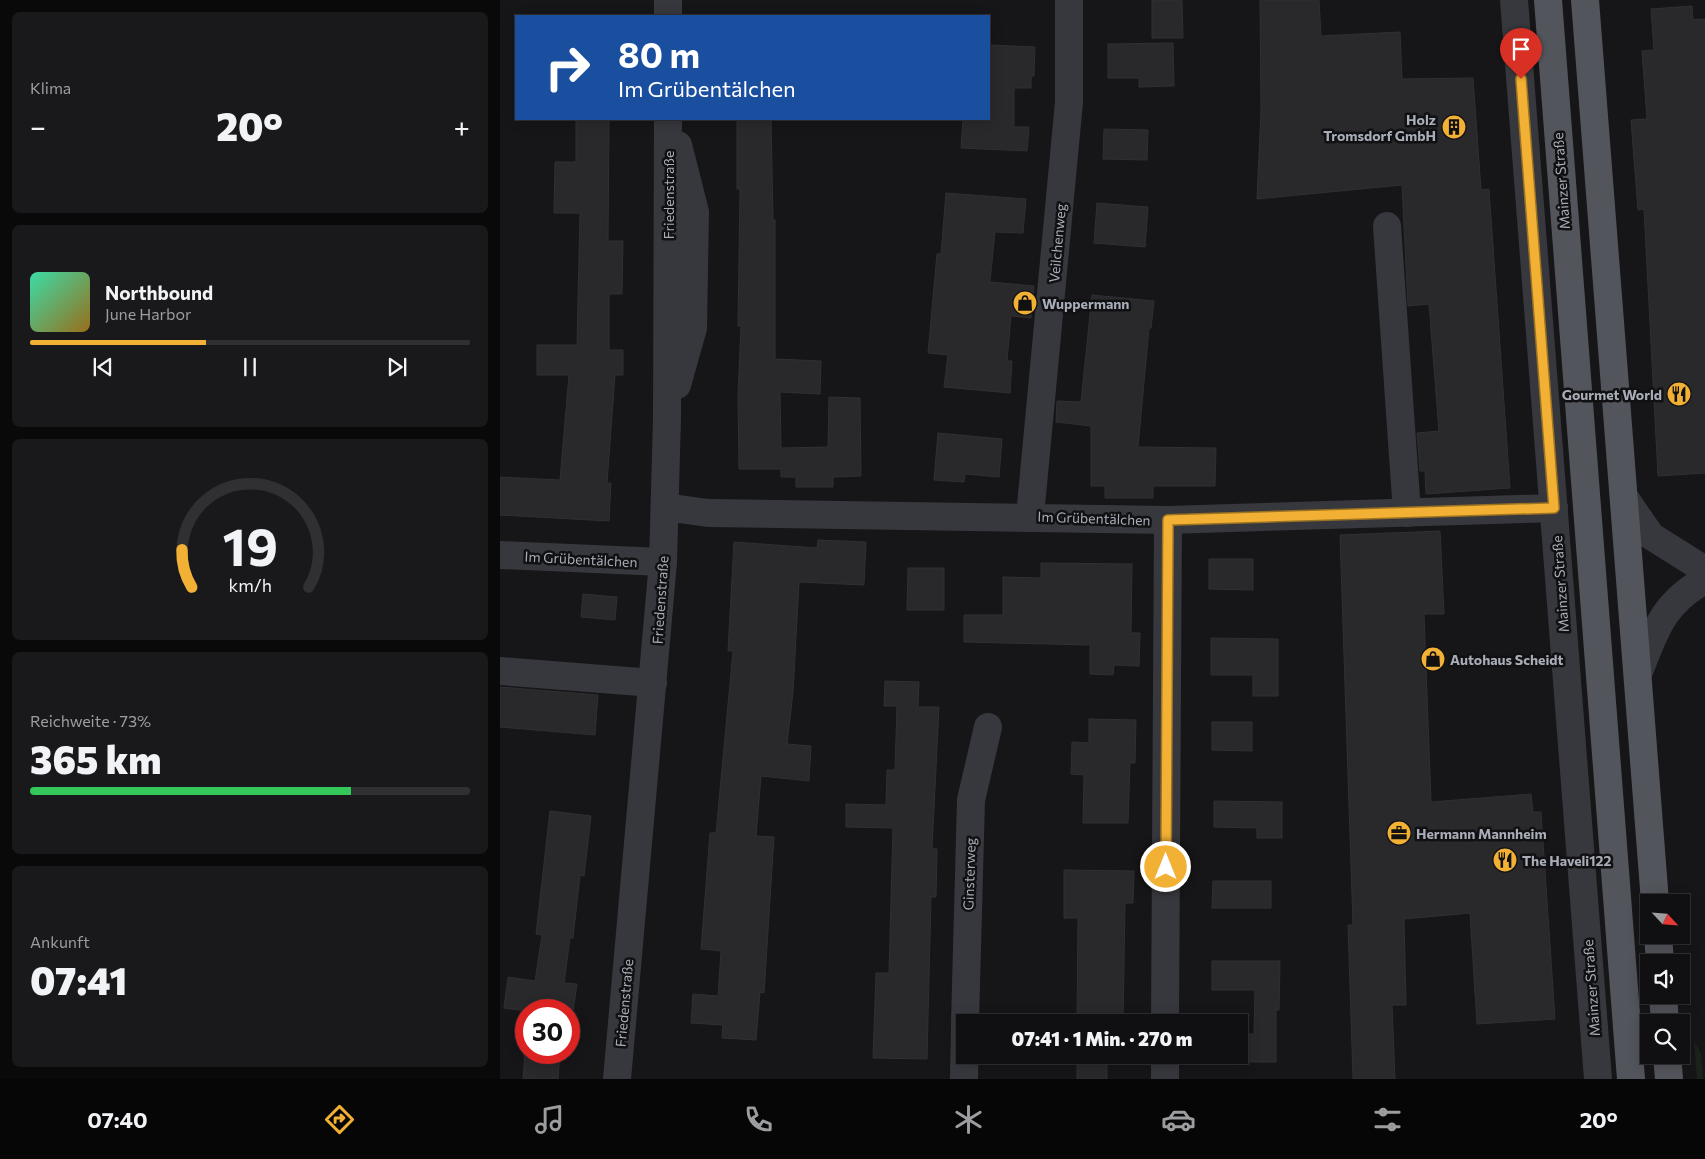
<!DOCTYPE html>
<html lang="de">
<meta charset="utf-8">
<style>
:root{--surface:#101012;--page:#19191b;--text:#f1f3f6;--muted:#9c9d9f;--line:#303032;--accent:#f2b134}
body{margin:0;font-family:Commissioner,sans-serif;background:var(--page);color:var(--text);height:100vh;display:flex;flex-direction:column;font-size:19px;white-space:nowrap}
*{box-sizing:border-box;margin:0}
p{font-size:16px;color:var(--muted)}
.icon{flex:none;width:28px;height:28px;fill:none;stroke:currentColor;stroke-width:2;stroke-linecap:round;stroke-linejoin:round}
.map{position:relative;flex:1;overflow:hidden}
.side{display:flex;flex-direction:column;gap:12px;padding:12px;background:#09090a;width:500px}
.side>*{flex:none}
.guide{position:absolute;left:15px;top:15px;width:475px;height:105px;border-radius:0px;box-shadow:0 2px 12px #0003,0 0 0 1px var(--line);background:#1a4fa0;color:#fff;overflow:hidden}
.needle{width:32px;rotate:116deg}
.buttons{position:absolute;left:1140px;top:894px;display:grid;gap:10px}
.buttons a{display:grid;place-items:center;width:50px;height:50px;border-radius:0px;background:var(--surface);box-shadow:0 2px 12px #0003,0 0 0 1px var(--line);font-size:25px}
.speed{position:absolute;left:15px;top:999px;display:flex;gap:10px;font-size:25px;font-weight:700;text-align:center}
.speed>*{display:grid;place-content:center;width:65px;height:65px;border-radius:50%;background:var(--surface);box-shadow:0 2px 12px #0003,0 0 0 1px var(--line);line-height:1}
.speed .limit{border:8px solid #d22;background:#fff;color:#111}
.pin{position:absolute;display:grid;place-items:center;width:42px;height:42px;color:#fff;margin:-51px -21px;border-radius:50% 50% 50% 0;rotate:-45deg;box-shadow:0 0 5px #0007}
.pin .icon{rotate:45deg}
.me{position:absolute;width:55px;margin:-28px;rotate:0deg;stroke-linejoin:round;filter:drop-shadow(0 0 4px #0008)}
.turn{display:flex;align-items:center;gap:18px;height:105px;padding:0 20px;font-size:22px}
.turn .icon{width:65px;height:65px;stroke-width:2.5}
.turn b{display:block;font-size:35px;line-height:42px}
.big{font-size:38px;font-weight:800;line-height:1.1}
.side .widget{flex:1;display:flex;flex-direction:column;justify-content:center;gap:8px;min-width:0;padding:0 18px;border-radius:8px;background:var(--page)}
.side .dial{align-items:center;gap:0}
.dial svg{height:130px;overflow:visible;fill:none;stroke:var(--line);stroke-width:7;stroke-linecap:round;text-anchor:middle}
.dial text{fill:var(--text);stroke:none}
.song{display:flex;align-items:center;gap:15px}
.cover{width:60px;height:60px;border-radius:8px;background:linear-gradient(135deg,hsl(160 70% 55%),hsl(40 70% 35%))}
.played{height:5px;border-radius:2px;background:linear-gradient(90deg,var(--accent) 40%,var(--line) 40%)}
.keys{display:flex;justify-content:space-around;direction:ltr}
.heat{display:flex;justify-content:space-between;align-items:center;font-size:28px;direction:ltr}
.charge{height:8px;border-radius:4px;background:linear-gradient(90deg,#34c759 73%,var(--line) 0)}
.trip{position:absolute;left:456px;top:1014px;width:292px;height:50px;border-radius:0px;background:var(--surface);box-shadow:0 2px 12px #0003,0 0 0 1px var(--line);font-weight:800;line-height:50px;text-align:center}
.dock{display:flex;height:80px;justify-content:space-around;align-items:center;background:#060607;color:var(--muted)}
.dock .icon{width:35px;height:35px}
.dock .selected{color:var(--accent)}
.dock b{font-size:22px;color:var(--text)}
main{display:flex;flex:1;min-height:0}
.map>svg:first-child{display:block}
.green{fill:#1c231d}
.building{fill:#29292c;stroke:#303034}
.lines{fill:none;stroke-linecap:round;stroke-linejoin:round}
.minor{stroke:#37383d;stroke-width:28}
.major{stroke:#53555c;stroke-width:28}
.route-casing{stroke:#9d7322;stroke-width:12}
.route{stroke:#f2b134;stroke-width:9}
.labels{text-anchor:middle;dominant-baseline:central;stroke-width:5;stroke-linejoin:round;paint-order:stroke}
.poi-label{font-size:14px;font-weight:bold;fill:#a8adb8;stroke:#111113;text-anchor:start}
.street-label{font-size:14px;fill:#a8adb8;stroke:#111113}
</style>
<main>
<section class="side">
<div class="widget"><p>Klima</p>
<div class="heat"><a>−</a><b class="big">20°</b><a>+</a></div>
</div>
<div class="widget">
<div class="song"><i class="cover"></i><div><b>Northbound</b><p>June Harbor</p></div></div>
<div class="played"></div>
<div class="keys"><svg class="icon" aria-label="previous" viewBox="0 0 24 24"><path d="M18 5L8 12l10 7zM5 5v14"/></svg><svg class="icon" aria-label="pause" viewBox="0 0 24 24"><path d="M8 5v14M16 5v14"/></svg><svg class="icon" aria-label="next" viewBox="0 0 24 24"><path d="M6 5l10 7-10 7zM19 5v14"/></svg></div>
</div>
<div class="widget dial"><svg viewBox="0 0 100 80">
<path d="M14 69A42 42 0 1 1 86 69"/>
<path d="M14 69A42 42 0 0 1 8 46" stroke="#f2b134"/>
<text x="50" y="56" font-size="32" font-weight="700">19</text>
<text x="50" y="72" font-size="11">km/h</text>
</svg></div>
<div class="widget"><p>Reichweite · 73%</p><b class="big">365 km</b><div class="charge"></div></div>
<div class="widget"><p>Ankunft</p><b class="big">07:41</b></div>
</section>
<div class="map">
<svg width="1205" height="1079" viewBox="0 0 1205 1079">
<rect width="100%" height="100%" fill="#161618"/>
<path class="green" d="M1194 1041 1201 1053 1203 1079H1197Z"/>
<g class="building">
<path d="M652 0H682L683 38H652Z"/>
<path d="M760 0H819L821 36 900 32 902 79 973 78 981 190 989 189 1010 488 926 494 925 471H920L917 433 939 431 929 304 908 306 902 185 757 199 761 110Z"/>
<path d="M1192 6 1193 20 1205 19V473L1158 476 1144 209 1138 210 1131 120 1147 119 1142 51 1154 50 1151 9Z"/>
<path d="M673 43 674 86 639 87V78H608V44Z"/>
<path d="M489 45 535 47 534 76H531V88H514V127H529L527 151 461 148 463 119H489Z"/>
<path d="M76 119H109L108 241H123L122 294H109V350H123V375H115L107 483H111L109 521 0 515V477L60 480 69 375H37V345H77L80 213H54L55 162H76Z"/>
<path d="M237 119H271L273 220H275V359L321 361 320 394 280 392 281 448 328 447 329 397 360 398 361 476 333 477V487H296V477H281V469H239L238 394 241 326H238L240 189H237Z"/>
<path d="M604 129 648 130 647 160 603 159Z"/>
<path d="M446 193 526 199 523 233 495 232 490 282 534 286 531 318 511 316 507 361H512L510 393 444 387 448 355 428 353 437 254H441Z"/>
<path d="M597 203 648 207 645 247 594 243Z"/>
<path d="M592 295 654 301 651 328H649L638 447 716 448 715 486H653V498H605V486H591V426L556 422 557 401 581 402Z"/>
<path d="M438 433 502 439 499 477 465 474 464 482 434 480Z"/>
<path d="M940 531 944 614H924L931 802 1031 794 1033 812H1041L1055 1019 977 1024 970 913 904 919 906 1005H892L895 1079H853L848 925H853L840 535Z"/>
<path d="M318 540 366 542 364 585 299 582 293 692 287 744 311 746 309 781 261 776 256 836 274 837 264 993 260 992 256 1040 222 1038 223 1025 191 1023 193 994 218 996 221 951 201 949 210 833H216L233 651H228L234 542 317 548Z"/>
<path d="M709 559H753V590L709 589Z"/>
<path d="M541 563 632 564 631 633H640L639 666 614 665 613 675 590 674V642L588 645 464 642V615H503V577L541 578Z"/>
<path d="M408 568H444V610H407Z"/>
<path d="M83 594 117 597 115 620 81 617Z"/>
<path d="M711 638 778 639V696H753V675H711Z"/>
<path d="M385 681 419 682 418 707H439L432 849H437L436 897H431L427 1059 373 1058 376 973H389L393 828 346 827V804L386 805 387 770H395L397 706H384Z"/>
<path d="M0 687 98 695 95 735 0 727Z"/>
<path d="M589 719 636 720 635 763H630L628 823H583L584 775 571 774 572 742 589 743Z"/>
<path d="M712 722H752V751L712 750Z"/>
<path d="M714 801 782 802V838H757V828L714 827Z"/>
<path d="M50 811 91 816 84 876 80 875 73 938H70L64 983 77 984 72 1018H69V1010L26 1011 4 1008 8 977 35 981 42 935 36 934Z"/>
<path d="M564 870 634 871 633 903H625L623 1022H577L578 918H564Z"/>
<path d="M713 881H771V908H712Z"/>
<path d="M712 961H780L779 1010H776V1062H740V1034H754L755 990H712Z"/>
<path d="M26 1040V1052H60L58 1079H23Z"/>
<path d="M577 1055H623V1061H607V1079H577Z"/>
</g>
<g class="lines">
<g class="minor">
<path d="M1014 0 1098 1079"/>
<path d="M168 16V0"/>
<path d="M887 226 907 513"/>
<path d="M177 385 193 328 195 212 178 145"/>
<path d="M1124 497 1151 536 1205 570"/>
<path d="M165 507 208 513 668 520 1054 508"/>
<path d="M530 516 569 102V0"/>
<path d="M0 555 163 562"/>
<path d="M0 671 153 683"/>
<path d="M1138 674C1155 632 1162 603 1205 580"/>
<path d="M465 1022 471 800 488 727"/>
<path d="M665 1022 668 520"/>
<path d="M117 1079 163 562 167 418 168 119"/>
<path d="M464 1079 465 1026"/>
<path d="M665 1079V1055"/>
</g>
<g class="major">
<path d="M1048 0 1131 1079"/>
<path d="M1085 0 1155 902"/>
<path d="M1158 935 1160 962"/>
<path d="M1163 995 1165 1022"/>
<path d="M1167 1055 1169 1079"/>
</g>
</g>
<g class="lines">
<defs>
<path id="route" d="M666 867 668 520 1054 508 1021 79"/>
</defs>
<use href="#route" class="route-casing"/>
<use href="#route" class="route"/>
</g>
<defs>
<symbol id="building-disc" viewBox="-11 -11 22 22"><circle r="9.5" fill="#f2b134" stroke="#111113"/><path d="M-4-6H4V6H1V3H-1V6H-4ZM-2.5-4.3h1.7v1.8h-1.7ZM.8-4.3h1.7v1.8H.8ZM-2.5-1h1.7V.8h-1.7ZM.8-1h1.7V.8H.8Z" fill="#111"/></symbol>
<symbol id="shop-disc" viewBox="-11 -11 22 22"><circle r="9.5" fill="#f2b134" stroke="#111113"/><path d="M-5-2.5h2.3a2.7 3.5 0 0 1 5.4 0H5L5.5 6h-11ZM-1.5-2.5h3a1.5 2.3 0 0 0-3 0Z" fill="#111"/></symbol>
<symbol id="restaurant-disc" viewBox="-11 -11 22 22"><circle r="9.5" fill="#f2b134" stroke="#111113"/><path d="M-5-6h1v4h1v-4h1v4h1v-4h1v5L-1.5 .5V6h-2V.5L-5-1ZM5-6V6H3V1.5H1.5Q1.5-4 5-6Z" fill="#111"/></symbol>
<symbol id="office-disc" viewBox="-11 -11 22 22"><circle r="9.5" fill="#f2b134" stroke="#111113"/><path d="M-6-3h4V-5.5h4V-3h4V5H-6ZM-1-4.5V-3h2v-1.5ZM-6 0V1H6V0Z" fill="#111"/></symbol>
</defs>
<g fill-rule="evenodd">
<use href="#building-disc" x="940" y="113" width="28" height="28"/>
<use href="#shop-disc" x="511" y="289" width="28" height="28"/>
<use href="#restaurant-disc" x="1165" y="380" width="28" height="28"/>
<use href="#shop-disc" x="919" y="645" width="28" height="28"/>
<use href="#office-disc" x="885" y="819" width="28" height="28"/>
<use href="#restaurant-disc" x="991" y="846" width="28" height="28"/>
</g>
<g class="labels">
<g class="poi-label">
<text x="936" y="119" text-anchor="end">Holz<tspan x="936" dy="16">Tromsdorf GmbH</tspan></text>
<text x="542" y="303">Wuppermann</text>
<text x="1162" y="394" text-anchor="end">Gourmet World</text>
<text x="950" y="659">Autohaus Scheidt</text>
<text x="916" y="833">Hermann Mannheim</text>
<text x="1022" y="860">The Haveli122</text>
</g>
<g class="street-label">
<text transform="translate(1061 181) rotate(-94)">Mainzer Straße</text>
<text transform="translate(168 195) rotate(-90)">Friedenstraße</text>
<text transform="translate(557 243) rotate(-85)">Veilchenweg</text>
<text transform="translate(594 518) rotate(2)">Im Grübentälchen</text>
<text transform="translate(81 559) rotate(3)">Im Grübentälchen</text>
<text transform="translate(1060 584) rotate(-94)">Mainzer Straße</text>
<text transform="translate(160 600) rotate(-86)">Friedenstraße</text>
<text transform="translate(469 874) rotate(-88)">Ginsterweg</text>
<text transform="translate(1091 988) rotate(-94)">Mainzer Straße</text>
<text transform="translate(124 1003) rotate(-85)">Friedenstraße</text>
</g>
</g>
</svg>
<div class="buttons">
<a><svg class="needle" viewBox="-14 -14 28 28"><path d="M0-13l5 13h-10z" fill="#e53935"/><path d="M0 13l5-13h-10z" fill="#9c9d9f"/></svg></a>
<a><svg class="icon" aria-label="sound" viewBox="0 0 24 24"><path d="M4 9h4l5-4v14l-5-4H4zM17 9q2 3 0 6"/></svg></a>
<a><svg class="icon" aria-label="search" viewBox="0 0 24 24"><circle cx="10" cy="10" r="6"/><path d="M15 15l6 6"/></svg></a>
</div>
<div class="speed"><div class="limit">30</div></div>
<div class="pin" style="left:1021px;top:79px;background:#d93025"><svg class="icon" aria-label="arrive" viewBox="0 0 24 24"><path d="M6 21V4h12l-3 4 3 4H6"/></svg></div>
<svg class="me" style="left:666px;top:867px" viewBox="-20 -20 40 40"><circle r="17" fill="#f2b134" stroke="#fff" stroke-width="3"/><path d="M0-11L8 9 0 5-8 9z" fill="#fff"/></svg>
<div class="trip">07:41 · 1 Min. · 270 m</div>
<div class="guide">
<div class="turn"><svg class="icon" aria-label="right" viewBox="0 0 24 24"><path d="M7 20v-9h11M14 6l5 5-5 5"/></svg><div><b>80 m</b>Im Grübentälchen</div></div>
</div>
</div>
</main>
<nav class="dock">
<b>07:40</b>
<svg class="icon selected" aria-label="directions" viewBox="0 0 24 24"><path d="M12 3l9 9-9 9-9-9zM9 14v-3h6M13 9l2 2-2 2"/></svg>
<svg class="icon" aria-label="music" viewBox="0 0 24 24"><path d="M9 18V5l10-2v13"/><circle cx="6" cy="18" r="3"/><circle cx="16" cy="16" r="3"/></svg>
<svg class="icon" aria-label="phone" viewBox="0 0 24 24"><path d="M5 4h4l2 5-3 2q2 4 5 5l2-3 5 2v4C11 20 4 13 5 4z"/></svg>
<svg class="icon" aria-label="climate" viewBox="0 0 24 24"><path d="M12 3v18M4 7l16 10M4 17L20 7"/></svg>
<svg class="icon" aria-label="car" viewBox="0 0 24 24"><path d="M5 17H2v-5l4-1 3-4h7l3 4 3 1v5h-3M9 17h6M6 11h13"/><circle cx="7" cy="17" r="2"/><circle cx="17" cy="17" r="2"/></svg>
<svg class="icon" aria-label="filters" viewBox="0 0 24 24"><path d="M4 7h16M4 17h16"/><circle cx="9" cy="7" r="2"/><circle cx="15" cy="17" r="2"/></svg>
<b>20°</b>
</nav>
